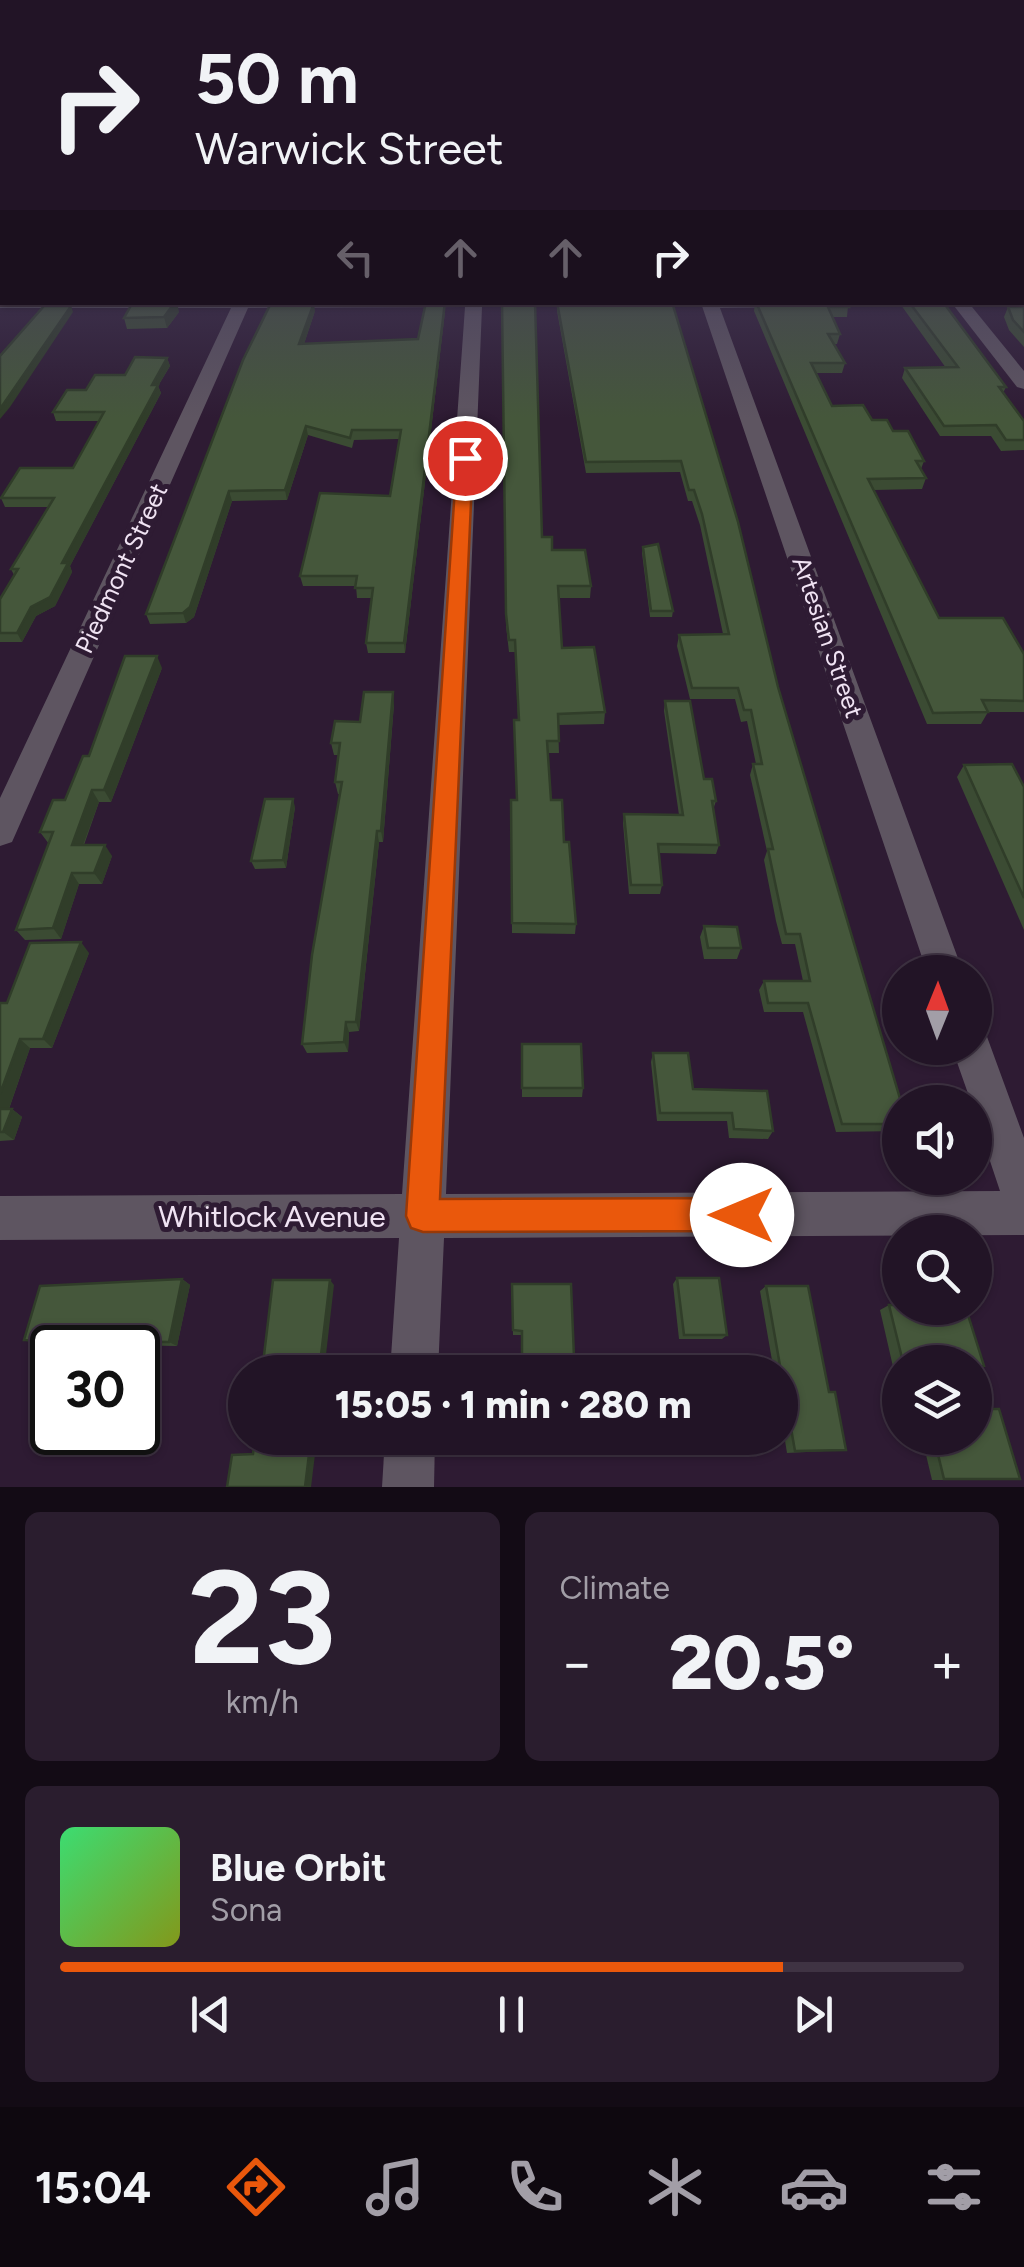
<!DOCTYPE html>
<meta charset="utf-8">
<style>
:root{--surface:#221426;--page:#2a1d2e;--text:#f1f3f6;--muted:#a29ea7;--line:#3f3343;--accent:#ea580c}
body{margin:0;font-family:Figtree,sans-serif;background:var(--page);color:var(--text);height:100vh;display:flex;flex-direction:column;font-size:38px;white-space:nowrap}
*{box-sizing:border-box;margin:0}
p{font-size:32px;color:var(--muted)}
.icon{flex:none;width:55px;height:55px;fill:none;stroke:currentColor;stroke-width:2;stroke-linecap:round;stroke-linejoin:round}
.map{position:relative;height:1487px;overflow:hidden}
.details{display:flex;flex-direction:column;gap:25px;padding:25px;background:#130b15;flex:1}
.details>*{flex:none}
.banner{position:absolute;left:0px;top:0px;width:1025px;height:305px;box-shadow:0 2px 8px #0004,0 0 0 2px var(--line);background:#221426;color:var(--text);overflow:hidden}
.needle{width:65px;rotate:1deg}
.fabs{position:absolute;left:882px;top:955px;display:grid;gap:20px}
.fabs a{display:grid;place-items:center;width:110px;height:110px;border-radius:50%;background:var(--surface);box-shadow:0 2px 8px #0004,0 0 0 2px var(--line);font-size:50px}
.speed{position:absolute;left:30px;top:1325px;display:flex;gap:20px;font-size:50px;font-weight:700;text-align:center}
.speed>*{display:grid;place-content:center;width:130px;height:130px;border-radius:50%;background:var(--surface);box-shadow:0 2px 8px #0004,0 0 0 2px var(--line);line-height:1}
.speed .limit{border:5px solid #111;border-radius:15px;background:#fff;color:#111}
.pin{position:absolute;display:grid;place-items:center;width:85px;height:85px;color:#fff;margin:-42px;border:5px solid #fff;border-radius:50%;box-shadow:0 2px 10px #0007}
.me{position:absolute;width:110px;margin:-55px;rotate:270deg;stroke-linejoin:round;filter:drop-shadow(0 0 8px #0008)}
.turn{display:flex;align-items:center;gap:35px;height:210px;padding:0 30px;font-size:45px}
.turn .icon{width:130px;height:130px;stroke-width:2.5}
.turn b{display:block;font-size:70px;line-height:85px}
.lanes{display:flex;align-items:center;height:95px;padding:0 30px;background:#0003;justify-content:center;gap:50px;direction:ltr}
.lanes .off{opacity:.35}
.big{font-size:75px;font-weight:800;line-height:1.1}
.details .widget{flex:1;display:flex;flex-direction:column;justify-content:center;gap:15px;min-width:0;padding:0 35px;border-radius:15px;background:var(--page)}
.details .dial{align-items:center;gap:0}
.dial b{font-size:130px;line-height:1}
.song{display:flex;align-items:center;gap:30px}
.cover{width:120px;height:120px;border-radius:15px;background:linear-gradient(135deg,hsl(140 70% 55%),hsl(70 70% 35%))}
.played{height:10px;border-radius:5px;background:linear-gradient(90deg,var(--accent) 80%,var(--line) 80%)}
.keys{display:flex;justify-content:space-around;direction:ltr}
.heat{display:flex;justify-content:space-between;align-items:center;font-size:55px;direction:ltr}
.details .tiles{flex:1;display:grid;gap:25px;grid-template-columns:1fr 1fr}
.widget:last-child{grid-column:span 2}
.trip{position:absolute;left:228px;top:1355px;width:570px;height:100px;border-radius:50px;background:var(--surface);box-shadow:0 2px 8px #0004,0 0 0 2px var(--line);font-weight:800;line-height:100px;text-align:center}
.dock{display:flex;height:160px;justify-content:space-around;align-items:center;background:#0e080f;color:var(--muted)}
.dock .icon{width:70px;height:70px}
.dock .current{color:var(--accent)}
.dock b{font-size:45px;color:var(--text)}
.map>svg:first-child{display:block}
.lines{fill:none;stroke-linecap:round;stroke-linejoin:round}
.minor{fill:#5e5561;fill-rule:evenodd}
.major{fill:#99869e;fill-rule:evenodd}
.wall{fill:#3b4b33}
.shaded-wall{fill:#303d29}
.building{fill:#45573b;stroke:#303d29;stroke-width:2.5}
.route{fill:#ea580c;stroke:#983908;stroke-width:2.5}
.labels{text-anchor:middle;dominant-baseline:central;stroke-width:10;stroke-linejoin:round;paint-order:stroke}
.street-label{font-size:25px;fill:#f0e3f3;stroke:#2e1b33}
.near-street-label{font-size:30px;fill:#f0e3f3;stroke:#2e1b33}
</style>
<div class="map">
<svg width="1024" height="1487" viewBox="0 0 1024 1487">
<rect width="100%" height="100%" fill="#2e1b33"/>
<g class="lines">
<g class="minor">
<rect x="1022" y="292" width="2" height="10"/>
<path d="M0 298 2 302H587L579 307H482L446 1194 1000 1191 975 1116V1102H971L952 1048H975V1030L986 1034 1024 1138V1235L444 1238 438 1372H390L399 1238 0 1240V1196L402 1194 465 307 248 308 16 833 12 842 0 846V798L231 308H0Z"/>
<path d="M813 302 805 307 720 308 963 972H927L701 303Z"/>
<path d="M951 302H968L1024 371V389L1017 387Z"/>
<path d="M385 1438H435L434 1487H382Z"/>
</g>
<rect class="major" x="0" y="255" width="2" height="10"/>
</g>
<g class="wall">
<path d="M445 302V311L405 653H368L366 643 372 598H357L356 586H303L300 576 390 496 399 439 354 440 352 448 308 435 287 500 232 501 194 617 186 623 150 624 146 614 315 311 304 344 418 339Z"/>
<path d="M502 302 542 537 552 550 591 586 590 598H559L562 648 605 712 604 724 558 725 559 753H547L551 800 564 842 576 924 575 934 512 933 511 800H517L518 720 515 652H509L506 626Z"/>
<path d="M557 302H672L778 687 900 1102 899 1131 836 1132 803 1012H764L759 990 764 981H803L795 944H782L776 921 764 860 767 851 750 775 753 764H756L747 721 741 722 735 699H690L677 646 679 635 723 634 700 525 692 501H688L680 472 586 473 557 311Z"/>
<path d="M755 302H943L1006 387 1003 393 1024 421V450L1001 451 991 436H940L902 378 905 368H946L901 305 848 306 847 317H832L840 334 837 344H834L845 363 842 373H816L832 406 872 420 893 431 924 461 921 469 926 478 922 489 874 490 939 618 1024 654V712H988L981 724H927L754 311Z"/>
<path d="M1008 307H1024V347L1009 330 1004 317Z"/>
<path d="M179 312 167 328 127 329 124 318Z"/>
<path d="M167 358 170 366 158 386 161 393 70 566 72 572 55 606 36 616 22 642H0V599L14 575 11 569 49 507H5L1 498 73 468 99 421H56L53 412 86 390Z"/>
<path d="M643 547 673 611 672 617H650L642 553Z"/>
<path d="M162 668 111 802H99L84 845 112 856 102 884H79L61 939 25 940 16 930 49 844 40 832 65 800 89 756Z"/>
<path d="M665 701 716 801 713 810 719 845 716 854 659 853 662 885 660 894H629L623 823 624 814 679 815 664 711Z"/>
<path d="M394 704 383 842H379L359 1031 349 1032 348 1052 307 1053 302 1044 340 794H338L335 782 338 755H334L331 743 360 722Z"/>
<path d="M964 765 1024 787V930L957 777Z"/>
<path d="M295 807 286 868 255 869 251 861Z"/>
<path d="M704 926 741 948 737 959H704L700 937Z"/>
<path d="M89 953 52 1048H30L9 1109H12L22 1117 14 1140 0 1141V1003H7Z"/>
<path d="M522 1044 583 1088 582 1097H522Z"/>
<path d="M653 1053 693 1089 773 1131 768 1139 729 1138 727 1121H657L651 1062Z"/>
<path d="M677 1278 727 1335 722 1339H679L673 1284Z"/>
<path d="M182 1279 190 1285 177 1346 36 1344 24 1340Z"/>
<path d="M512 1284 574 1357 573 1361H522V1335H513Z"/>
<path d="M766 1286 829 1392 846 1450 787 1453 780 1410V1372H774L760 1291Z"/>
<path d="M889 1305 961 1314 984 1366 975 1369V1362H900V1371H894L880 1310Z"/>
<path d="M922 1438H975L1006 1480H932Z"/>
</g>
<g class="shaded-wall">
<path d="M2 227V242L0 245V230Z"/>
<path d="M2 271V288L0 290V274Z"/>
<path d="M175 302H177L179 312 167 328 164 317Z"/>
<path d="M445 302V311L405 653 404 643Z"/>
<path d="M314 303 315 311 301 353 299 344Z"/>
<path d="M71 306 73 312 10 407 0 419V409Z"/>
<path d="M167 358 170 366 158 386 161 393 70 566 72 572 55 606 36 616 22 642 17 633 31 607 62 563 152 385Z"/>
<path d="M306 426 308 435 287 500 285 490Z"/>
<path d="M229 491 232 501 194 617 186 623 183 613Z"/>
<path d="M157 656 162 668 111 802 104 790Z"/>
<path d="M393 692 394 704 383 842 381 831Z"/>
<path d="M92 790 99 802 79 856 72 845Z"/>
<path d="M293 799 295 807 286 868 283 860Z"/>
<path d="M377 831 379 842 359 1031 356 1022Z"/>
<path d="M105 845 112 856 102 884 94 873Z"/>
<path d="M72 873 79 884 61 939 53 928Z"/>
<path d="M81 942 89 953 52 1048 43 1039Z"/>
<path d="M346 1022 349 1032 348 1052 344 1042Z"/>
<path d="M20 1039 30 1048 6 1117 0 1113V1094Z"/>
<path d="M12 1109 22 1117 14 1140 3 1132Z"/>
<path d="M182 1279 190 1285 177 1346 169 1342Z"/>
<path d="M330 1280 334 1285 324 1372H319Z"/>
<path d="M311 1438H317L311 1487H305Z"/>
</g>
<g class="building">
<path d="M1 210H2V227L0 230Z"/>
<path d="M1022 210 1024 219V249L1022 254Z"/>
<path d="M1022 256H1024V281H1023Z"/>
<path d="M133 302H175L164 317 124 318Z"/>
<path d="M426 302H445L404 643H366L373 588H355L357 576H300L320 493 390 496 401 430H352L350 438 306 426 285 490 229 491 190 607 183 613 146 614 243 360 271 303H314L299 344 418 339Z"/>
<path d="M502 302H535L542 537H552V550H585L591 586H558L562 648 594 647 605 712 558 714 559 741H547L551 800H562L564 842H569L576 924 512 923 511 800H517L514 720H519L515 640H509L506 614Z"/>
<path d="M557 302H672L738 522 778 687 901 1102 900 1124H842L808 1003H768L764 981H810L800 934H786L781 911 768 849H773L753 764H762L751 710H744L738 688H692L679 635 729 634 702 514 694 490H689L681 461 586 462Z"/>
<path d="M756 302H847L849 307H828L840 334H828L845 363H811L832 406 863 405 872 420H887L893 431H908L924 461H916L926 478 868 479 939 618H1003L1024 654V701L982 700 988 712 933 713Z"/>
<path d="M909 302H943L1006 387H999L1024 421V440H1006L996 425 944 426 905 368 958 367Z"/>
<path d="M44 306H71L0 409V356Z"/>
<path d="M1008 307H1024V332L1013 320Z"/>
<path d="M135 357 167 358 152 385H158L62 563H68L50 597 31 607 17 633H0V599L18 569H11L54 498H1L20 468H73L104 412H53L67 390H86L95 375H125Z"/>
<path d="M658 544 673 611H651L643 547Z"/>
<path d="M125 656H157L104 790H92L72 845H105L94 873H72L53 928 16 930 53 832H40L53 800H65L83 756H89Z"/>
<path d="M364 692H393L381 831H377L356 1022H346L344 1042 302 1044 312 955 342 782H335L340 743H331L335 721 360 722Z"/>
<path d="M665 701H690L704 779H712L716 801H712L719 845 658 844 662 885H631L624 814 683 815Z"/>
<path d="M1012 764 1024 787V898L964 765Z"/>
<path d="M265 799H293L283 860 251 861Z"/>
<path d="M704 926 737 927 741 948H708Z"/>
<path d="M81 942 43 1039H20L0 1094V1003H7L30 943Z"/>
<path d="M522 1044H581L583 1088H522Z"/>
<path d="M653 1053H688L693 1089 767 1091 773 1131 734 1129 732 1113H660Z"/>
<path d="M0 1109H12L3 1132H0Z"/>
<path d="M677 1278H719L727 1335H684Z"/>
<path d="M182 1279 169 1342 24 1340 40 1286Z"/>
<path d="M273 1280H330L319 1372H262Z"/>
<path d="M512 1284H571L574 1357 522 1358V1331L513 1330Z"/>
<path d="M766 1286H808L829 1392H835L846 1450 795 1451Z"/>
<path d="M889 1305H900V1308H959L961 1314 968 1315 984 1366 975 1367V1362H903Z"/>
<path d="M975 1409H999L1020 1479H944L934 1438H975Z"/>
<path d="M255 1438H311L305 1487H227L232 1455 253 1454Z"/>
</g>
<linearGradient id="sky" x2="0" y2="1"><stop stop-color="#190f1c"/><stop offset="0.5" stop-color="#463f5b"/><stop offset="1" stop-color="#463f5b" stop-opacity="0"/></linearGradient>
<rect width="1024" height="418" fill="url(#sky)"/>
<path class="route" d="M465 454 473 458 440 1199 742 1198 754 1203 759 1215 754 1227 742 1231 423 1232 411 1228 406 1216 457 458Z"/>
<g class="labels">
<g class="street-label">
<text transform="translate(121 568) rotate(-65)">Piedmont Street</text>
<text transform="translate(828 637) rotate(71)">Artesian Street</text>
</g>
<g class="near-street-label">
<text x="272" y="1216">Whitlock Avenue</text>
</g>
</g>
</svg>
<div class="fabs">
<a><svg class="needle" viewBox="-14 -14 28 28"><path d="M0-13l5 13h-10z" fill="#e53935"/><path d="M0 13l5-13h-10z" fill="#a29ea7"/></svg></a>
<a><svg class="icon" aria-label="sound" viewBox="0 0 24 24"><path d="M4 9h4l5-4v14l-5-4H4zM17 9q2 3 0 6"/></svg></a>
<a><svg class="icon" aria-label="search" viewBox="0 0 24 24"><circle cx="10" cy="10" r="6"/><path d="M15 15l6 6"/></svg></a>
<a><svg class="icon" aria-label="layers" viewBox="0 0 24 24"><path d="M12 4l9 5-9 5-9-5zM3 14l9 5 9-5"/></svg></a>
</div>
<div class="speed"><div class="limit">30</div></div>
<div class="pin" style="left:465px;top:458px;background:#d93025"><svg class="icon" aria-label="arrive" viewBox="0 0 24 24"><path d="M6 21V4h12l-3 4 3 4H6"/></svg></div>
<svg class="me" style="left:742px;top:1215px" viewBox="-20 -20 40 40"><circle r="19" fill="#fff"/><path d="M0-13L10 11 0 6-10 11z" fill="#ea580c"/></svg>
<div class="trip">15:05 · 1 min · 280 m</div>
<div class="banner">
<div class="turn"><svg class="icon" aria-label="right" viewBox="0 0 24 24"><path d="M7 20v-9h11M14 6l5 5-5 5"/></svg><div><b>50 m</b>Warwick Street</div></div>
<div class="lanes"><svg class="icon off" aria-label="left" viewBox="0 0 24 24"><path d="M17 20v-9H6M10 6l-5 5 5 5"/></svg><svg class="icon off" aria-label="ahead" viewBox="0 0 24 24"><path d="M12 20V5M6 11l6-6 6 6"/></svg><svg class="icon off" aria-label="ahead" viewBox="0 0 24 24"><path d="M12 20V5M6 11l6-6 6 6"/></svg><svg class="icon" aria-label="right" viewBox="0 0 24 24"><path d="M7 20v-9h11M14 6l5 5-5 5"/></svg></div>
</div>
</div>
<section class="details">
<div class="tiles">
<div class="widget dial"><b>23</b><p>km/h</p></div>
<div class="widget"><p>Climate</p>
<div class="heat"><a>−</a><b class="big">20.5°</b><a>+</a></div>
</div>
<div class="widget">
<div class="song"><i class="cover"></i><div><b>Blue Orbit</b><p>Sona</p></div></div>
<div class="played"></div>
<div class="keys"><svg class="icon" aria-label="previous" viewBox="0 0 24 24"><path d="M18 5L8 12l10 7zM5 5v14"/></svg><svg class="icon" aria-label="pause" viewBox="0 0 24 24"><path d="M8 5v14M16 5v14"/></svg><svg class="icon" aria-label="next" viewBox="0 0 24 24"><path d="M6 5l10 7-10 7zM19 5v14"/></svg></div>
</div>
</div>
</section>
<nav class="dock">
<b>15:04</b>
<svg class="icon current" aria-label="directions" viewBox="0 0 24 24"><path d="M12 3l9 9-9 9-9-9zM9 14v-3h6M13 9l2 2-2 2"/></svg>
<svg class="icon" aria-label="music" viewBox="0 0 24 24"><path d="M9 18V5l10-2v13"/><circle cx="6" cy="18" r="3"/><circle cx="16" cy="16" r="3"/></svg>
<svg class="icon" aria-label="phone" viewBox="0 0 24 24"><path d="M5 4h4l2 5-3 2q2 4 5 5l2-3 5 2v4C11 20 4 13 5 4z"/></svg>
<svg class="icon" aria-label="climate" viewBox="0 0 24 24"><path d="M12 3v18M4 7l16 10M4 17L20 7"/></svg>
<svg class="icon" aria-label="car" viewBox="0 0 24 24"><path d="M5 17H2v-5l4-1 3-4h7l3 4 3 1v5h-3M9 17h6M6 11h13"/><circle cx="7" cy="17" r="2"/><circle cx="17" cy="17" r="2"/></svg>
<svg class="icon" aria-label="filters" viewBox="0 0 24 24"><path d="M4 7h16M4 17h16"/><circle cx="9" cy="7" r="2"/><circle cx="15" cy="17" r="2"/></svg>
</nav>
